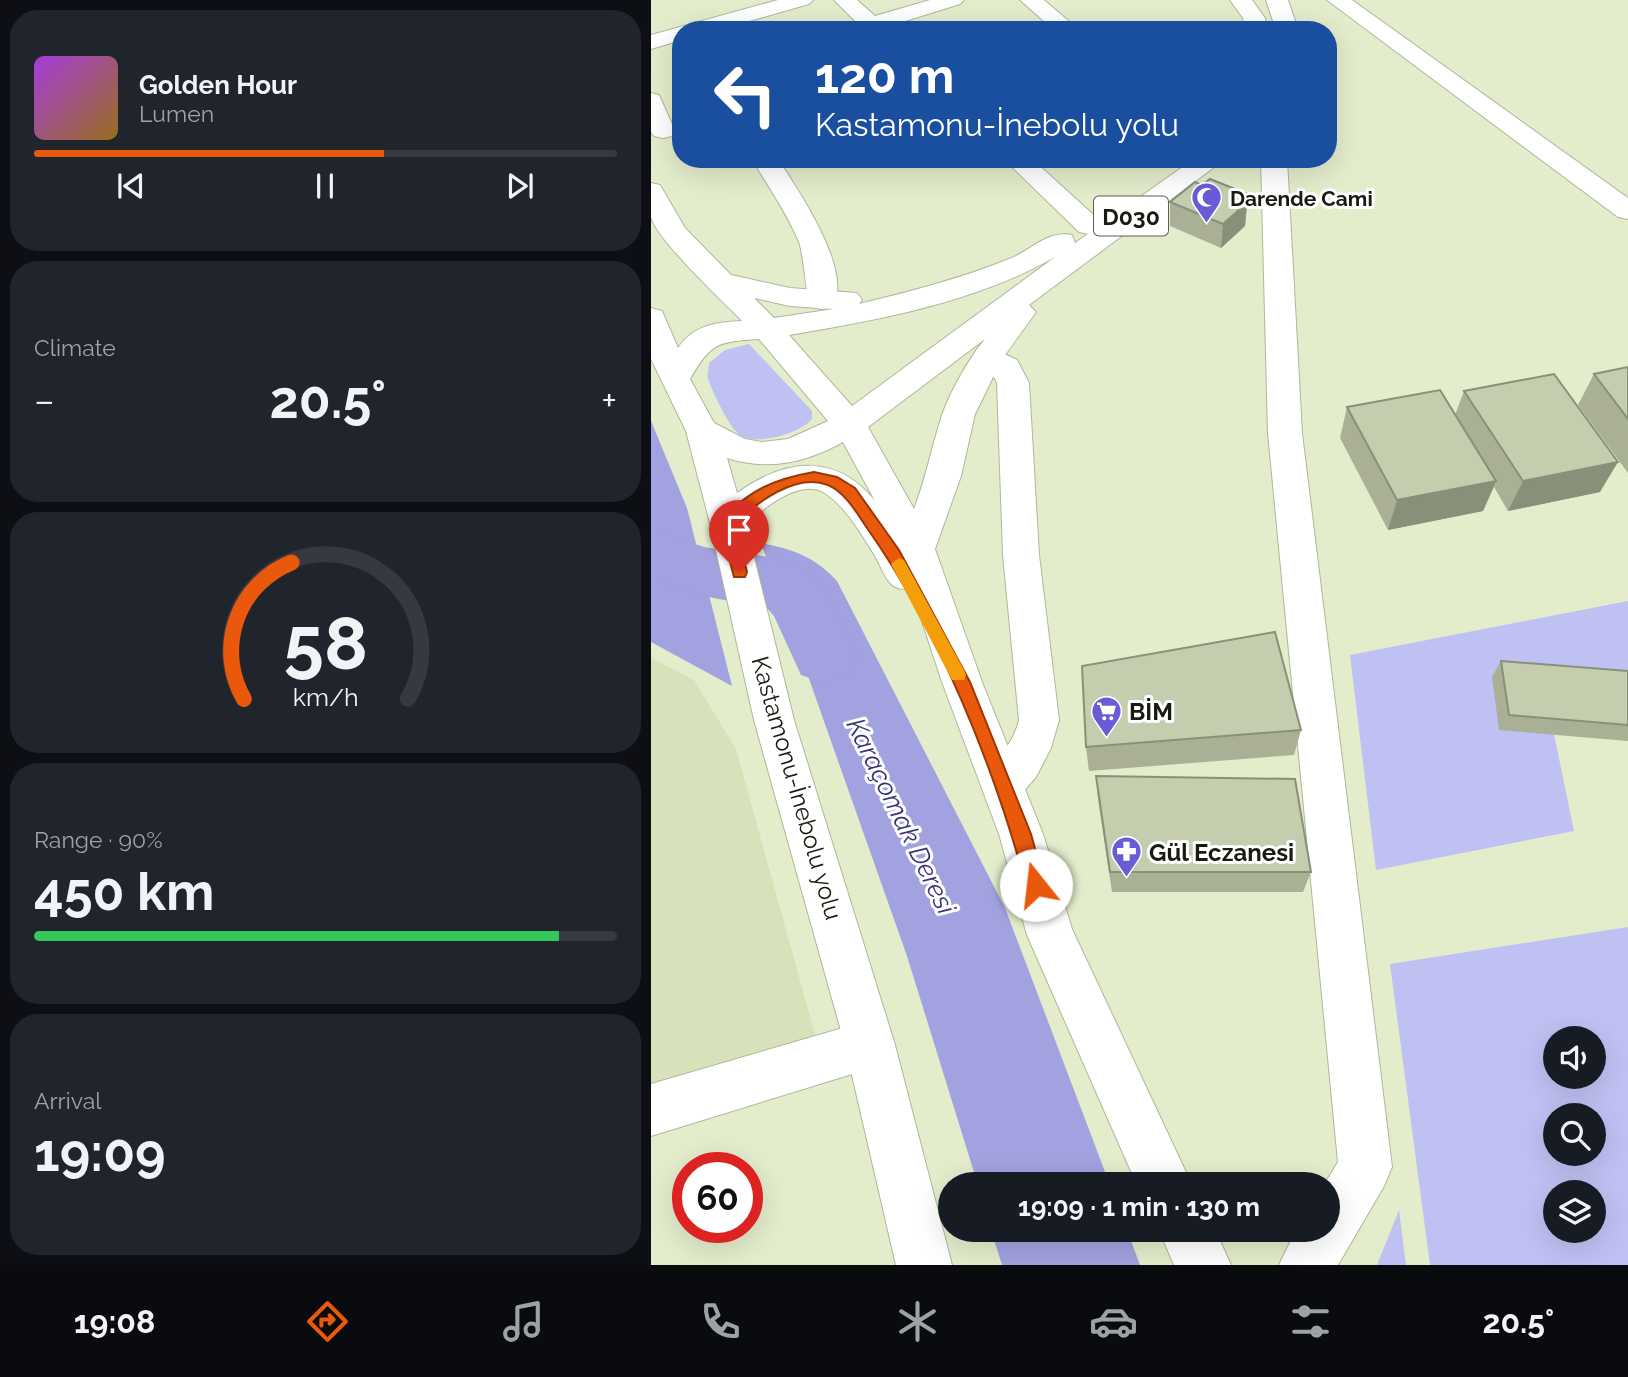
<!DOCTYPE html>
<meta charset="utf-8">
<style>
:root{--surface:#171b24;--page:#20242c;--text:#f1f3f6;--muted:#9ea1a6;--line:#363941;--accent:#ea580c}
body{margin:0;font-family:Raleway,sans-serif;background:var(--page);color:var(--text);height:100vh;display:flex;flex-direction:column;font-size:26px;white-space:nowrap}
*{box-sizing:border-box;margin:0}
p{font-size:23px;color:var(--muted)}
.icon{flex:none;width:38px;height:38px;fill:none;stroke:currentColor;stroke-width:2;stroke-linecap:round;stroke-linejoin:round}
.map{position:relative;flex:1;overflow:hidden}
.panel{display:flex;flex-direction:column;gap:10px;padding:10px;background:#0d0f14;width:651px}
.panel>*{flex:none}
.banner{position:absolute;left:21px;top:21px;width:665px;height:147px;border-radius:28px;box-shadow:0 7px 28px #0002;background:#1a4fa0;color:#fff;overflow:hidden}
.buttons{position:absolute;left:892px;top:1026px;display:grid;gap:14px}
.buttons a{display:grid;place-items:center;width:63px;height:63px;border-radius:50%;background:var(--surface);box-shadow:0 7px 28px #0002;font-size:35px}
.speed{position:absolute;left:21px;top:1152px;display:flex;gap:14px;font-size:35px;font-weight:700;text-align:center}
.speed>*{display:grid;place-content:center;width:91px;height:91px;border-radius:50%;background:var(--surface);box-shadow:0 7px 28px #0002;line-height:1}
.speed .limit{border:10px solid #d22;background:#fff;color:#111}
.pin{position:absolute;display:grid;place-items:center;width:60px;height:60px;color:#fff;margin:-72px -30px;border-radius:50% 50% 50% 0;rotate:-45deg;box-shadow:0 0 7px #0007}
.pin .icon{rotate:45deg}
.me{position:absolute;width:77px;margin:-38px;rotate:344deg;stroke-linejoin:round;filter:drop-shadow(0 0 5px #0008)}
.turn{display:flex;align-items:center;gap:24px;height:147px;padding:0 28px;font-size:32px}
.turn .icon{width:91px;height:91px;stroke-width:2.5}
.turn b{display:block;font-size:49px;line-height:60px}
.big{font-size:52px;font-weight:700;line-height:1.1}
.panel .widget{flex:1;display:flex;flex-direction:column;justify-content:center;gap:10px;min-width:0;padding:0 24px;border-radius:28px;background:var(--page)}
.panel .dial{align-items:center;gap:0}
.dial svg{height:182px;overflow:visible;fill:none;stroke:var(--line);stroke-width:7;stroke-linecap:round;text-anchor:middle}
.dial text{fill:var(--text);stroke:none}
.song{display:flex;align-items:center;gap:21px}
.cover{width:84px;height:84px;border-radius:10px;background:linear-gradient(135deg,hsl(280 70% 55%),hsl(40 70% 35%))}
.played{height:7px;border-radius:4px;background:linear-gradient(90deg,var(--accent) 60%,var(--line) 60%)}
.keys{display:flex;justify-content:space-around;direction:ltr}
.heat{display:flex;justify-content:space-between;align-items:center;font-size:38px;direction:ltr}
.charge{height:10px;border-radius:5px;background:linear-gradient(90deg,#34c759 90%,var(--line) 0)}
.trip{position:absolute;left:287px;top:1172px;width:402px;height:70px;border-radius:35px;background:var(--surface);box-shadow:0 7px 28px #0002;font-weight:700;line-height:70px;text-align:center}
.menu{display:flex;height:112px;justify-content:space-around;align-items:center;background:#090b0e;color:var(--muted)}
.menu .icon{width:49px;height:49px}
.menu .on{color:var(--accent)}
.menu b{font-size:32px;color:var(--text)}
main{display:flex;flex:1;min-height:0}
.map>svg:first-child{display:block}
.built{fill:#d7e1ba}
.green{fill:#bfc1f3;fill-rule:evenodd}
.water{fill:#a1a2df}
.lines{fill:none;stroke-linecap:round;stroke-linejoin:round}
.river{fill:#a1a2df;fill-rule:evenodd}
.minor-casing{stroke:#afb798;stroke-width:2}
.major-casing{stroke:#afb798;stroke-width:2}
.minor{fill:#fff;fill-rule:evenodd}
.major{fill:#fff;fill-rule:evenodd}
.wall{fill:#a9b095}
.shaded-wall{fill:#899079}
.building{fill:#c4cdad;stroke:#899079;stroke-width:2}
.route{fill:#ea580c;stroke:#983908;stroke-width:2}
.slow{fill:#f59e0b}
.labels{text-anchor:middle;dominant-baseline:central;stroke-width:6;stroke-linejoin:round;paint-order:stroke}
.far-poi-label{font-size:21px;font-weight:bold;fill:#191b10;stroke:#fff;text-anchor:start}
.shield{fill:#fff;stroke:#5e5f58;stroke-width:2}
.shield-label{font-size:23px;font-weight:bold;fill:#191b10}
.poi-label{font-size:24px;font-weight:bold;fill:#191b10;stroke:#fff;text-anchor:start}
.street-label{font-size:24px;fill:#191b10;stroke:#fff}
.water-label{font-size:26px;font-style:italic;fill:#373178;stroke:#fff}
</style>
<main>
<section class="panel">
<div class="widget">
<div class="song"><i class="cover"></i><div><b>Golden Hour</b><p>Lumen</p></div></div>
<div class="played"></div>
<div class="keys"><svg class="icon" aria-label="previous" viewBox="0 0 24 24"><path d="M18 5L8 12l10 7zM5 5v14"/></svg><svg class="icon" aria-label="pause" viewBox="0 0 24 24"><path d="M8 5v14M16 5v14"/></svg><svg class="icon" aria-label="next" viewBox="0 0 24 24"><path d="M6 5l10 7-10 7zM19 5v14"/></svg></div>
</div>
<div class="widget"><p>Climate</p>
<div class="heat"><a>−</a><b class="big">20.5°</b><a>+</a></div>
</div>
<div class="widget dial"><svg viewBox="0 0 100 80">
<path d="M14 69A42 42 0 1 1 86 69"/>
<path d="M14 69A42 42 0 0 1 35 9" stroke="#ea580c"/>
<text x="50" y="56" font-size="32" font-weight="700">58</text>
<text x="50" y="72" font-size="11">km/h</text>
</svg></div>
<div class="widget"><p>Range · 90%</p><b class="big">450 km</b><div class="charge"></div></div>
<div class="widget"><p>Arrival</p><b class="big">19:09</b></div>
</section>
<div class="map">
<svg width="977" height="1265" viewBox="0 0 977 1265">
<rect width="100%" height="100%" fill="#e3eccb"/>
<path class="built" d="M0 658 43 680 85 749 174 1071 0 1129Z"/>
<g class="green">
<path d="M98 344 161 411V419C148 434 108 445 90 436 80 431 61 391 57 379 56 374 58 369 58 363L74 350Z"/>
<path d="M977 601V688L903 734 923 831 725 870 699 655Z"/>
<path d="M977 927V1265H779L739 964ZM905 1038H943V1076H905ZM905 1115H943V1153H905ZM905 1192H943V1230H905Z"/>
<path d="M748 1210 755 1265H726Z"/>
</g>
<g class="water">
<path d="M0 421 36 508 81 686 0 642Z"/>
<path d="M110 543C142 549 164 557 186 581L354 908 459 1185H327L256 956Z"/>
<path d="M340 1230H476L489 1265H351Z"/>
</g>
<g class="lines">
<path class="river" d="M0 529 53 547 124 558 160 572 170 583 206 655 196 675 173 683 150 675 123 616 116 608 52 596 0 578Z"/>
<defs>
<g id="minor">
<path d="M127 0H162L158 4 67 30H30V40L0 49V35Z"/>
<path d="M183 0H206L224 16 279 0H313L309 4 235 27 237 30H213Z"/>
<path d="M369 0H393L428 30H403Z"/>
<path d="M676 0H701L977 198V219L967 217Z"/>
<path d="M0 93 8 95 24 131 21 136 12 138 3 136 0 132Z"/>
<path d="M101 159H127C146 189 204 272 181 307L171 309 161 307C154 296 154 260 148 242 136 213 117 186 101 159Z"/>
<path d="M353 159H381L448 220 452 226 448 232 438 234 428 232Z"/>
<path d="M610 159H636L651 433 741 1167 733 1186 687 1265H628L645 1230H677V1185H673L687 1162 617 433Z"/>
<path d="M337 346 366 360 378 383 388 555 408 720 400 748 385 777 366 799 351 805 336 799 330 785C341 760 361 749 368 720L352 555 346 383C341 370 329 368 322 356L326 349Z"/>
<path d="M219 1020 237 1027 244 1045 237 1063 0 1136V1084Z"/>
</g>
<g id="major">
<path d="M579 0H601L614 18 616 30H594L592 18Z"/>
<path d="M615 0H637L647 30H625Z"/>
<path d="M543 159H574L378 305 385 312 351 359 324 414 310 476 284 549 331 682 392 834 421 929 541 1185H486L376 935 348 834 291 682 260 588C254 590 245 589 240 584 233 577 229 564 224 556 211 535 194 505 172 492 148 479 111 509 95 525L143 720 244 1045 301 1265H245L194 1045 103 720 59 523 35 431 0 359V308L11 311 27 348C42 325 66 322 91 321 71 300 6 240 0 217 0 207 0 193 0 183L9 185 34 228 80 275 139 288 206 293 211 300 208 304C261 291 312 278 363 257 382 248 398 230 421 235L424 243ZM404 257 201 406 138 335C228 320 326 302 404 257ZM103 298 139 306 183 309 123 318ZM108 339 177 421 137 439 111 442 94 439 63 423 39 379C61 342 66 342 108 339ZM334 339C317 360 300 390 291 415 281 446 275 478 263 509L217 427ZM192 442 224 501C184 452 134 459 86 493L76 458C117 471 154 463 192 442Z"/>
<path d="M508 1230H564L580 1265H523Z"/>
</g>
</defs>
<use href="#minor" class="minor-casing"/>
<use href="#major" class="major-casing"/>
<use href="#minor" class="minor"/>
<use href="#major" class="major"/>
</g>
<g class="wall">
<path d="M551 185 597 194 594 226 570 248 519 226V202Z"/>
<path d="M977 367V473L927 405 943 374Z"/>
<path d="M813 391 949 492 857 511 843 487 832 511 737 530 689 438 696 407 804 415Z"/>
<path d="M850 661 977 671V741L848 730 841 677Z"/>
<path d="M650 730 643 755 438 771 435 747Z"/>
<path d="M445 776 660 872 652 892H461L447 799Z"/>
</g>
<g class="shaded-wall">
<path d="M597 194 594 226 570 248 572 224 591 200Z"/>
<path d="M967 462 949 492 857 511 872 481Z"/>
<path d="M845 481 832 511 737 530 746 500Z"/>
</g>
<g class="building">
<path d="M559 179 597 194 591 200 597 202 572 224 519 202 544 182 551 185Z"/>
<path d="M977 367V419L943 374Z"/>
<path d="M903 374 967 462 872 481 813 391Z"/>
<path d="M789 390 845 481 746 500 696 407Z"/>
<path d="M624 632 650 730 435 747 431 666Z"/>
<path d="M850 661 977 671V725L858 715Z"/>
<path d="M445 776 644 779 660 872H459Z"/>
</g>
<path class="route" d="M163 472 186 477 204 488 248 550 319 682 380 834 394 885 391 891 385 894 378 891 375 885C342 764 288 630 216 528 205 512 195 493 177 485 145 472 105 503 84 524L96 572 94 577H83L69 523 71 519C99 490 123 479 163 472Z"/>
<path class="slow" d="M248 558 253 560 313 670 315 675 313 680H301L240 564Z"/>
<defs>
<symbol id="mosque-pin" viewBox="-11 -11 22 30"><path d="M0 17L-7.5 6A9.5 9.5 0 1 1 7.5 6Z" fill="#685dd7" stroke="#fff"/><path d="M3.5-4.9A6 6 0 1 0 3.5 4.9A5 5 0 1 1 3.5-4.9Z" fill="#fff"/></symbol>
<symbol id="supermarket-pin" viewBox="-11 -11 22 30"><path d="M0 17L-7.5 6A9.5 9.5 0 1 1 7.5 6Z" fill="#685dd7" stroke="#fff"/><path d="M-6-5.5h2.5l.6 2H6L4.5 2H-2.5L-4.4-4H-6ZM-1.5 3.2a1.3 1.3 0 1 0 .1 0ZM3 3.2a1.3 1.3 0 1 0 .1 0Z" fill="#fff"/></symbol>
<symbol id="pharmacy-pin" viewBox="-11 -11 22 30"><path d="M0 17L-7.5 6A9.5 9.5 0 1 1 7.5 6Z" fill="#685dd7" stroke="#fff"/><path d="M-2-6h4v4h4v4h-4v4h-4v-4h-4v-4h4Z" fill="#fff"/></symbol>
</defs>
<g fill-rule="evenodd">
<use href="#mosque-pin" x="538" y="180" width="35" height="47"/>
<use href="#supermarket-pin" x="438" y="694" width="35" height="47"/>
<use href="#pharmacy-pin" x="458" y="834" width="35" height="47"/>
</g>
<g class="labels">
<g class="far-poi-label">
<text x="579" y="198">Darende Cami</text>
</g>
<rect class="shield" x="443" y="196.5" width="74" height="39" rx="5"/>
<g class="shield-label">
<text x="480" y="216">D030</text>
</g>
<g class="poi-label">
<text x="478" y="711">BİM</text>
<text x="498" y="852">Gül Eczanesi</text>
</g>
<g class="street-label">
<text transform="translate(146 788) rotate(74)">Kastamonu-İnebolu yolu</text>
</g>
<g class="water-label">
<text transform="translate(250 816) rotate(64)">Karaçomak Deresi</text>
</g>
</g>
</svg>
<div class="buttons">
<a><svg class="icon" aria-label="sound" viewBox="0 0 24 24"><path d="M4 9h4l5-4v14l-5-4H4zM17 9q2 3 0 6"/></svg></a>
<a><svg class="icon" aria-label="search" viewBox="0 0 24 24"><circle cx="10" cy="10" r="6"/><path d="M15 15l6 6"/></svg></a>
<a><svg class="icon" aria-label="layers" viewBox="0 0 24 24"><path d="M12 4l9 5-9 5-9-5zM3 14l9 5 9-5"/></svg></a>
</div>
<div class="speed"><div class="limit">60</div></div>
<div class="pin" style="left:88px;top:572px;background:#d93025"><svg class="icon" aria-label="arrive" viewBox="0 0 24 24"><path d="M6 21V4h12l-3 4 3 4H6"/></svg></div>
<svg class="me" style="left:385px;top:885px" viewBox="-20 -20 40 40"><circle r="19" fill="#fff"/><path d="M0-13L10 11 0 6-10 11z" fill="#ea580c"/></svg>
<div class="trip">19:09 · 1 min · 130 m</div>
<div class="banner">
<div class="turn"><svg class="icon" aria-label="left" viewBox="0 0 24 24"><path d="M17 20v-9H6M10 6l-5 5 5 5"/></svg><div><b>120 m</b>Kastamonu-İnebolu yolu</div></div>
</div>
</div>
</main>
<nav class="menu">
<b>19:08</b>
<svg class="icon on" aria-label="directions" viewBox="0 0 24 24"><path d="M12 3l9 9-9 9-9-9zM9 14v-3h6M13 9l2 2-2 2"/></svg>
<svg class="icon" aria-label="music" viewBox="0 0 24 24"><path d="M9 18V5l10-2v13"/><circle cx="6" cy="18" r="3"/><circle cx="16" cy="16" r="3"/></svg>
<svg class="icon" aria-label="phone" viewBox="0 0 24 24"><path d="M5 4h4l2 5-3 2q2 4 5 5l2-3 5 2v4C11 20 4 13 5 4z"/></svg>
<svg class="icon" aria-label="climate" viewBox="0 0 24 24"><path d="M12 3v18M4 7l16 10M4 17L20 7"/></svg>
<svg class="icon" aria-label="car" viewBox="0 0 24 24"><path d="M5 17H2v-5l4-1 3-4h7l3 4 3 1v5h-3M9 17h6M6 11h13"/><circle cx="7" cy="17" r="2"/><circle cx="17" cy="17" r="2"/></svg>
<svg class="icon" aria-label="filters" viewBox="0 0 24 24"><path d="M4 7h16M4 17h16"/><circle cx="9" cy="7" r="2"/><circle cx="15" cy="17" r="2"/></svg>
<b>20.5°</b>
</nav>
